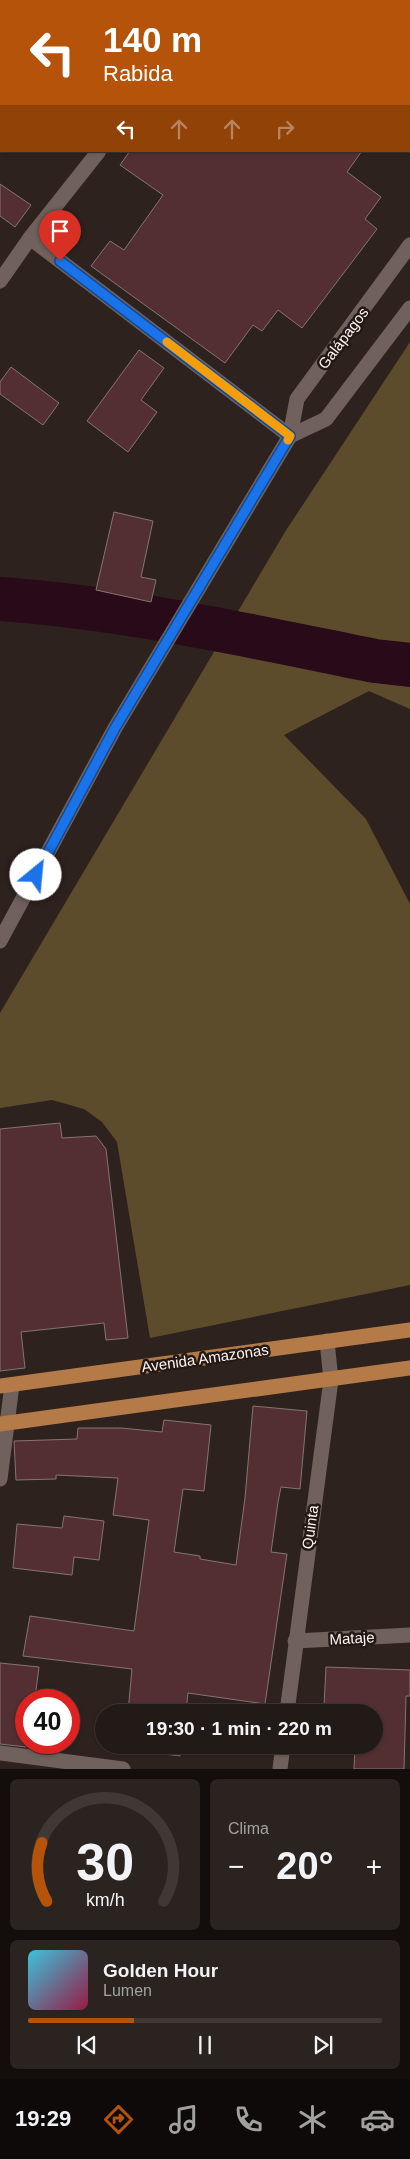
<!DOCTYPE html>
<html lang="es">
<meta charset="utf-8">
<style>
:root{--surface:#221a16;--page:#2a231f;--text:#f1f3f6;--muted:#a2a1a1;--line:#3f3835;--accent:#b45309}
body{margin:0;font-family:Arial,sans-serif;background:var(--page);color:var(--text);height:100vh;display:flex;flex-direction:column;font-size:19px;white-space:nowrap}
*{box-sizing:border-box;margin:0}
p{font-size:16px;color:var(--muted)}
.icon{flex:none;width:28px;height:28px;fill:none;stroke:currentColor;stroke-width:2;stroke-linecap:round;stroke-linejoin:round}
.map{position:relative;height:1769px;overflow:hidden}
.drawer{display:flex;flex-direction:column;gap:10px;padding:10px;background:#130e0c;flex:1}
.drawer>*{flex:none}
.guide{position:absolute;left:0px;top:0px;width:410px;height:152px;box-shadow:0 1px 4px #0004,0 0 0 1px var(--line);background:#b45309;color:#fff;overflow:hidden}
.speed{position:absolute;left:15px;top:1689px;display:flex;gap:10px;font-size:25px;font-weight:700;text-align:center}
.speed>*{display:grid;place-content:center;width:65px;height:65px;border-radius:50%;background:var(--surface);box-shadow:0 1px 4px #0004,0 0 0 1px var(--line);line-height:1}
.speed .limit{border:8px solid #d22;background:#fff;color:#111}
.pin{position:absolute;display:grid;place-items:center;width:42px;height:42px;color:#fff;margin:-51px -21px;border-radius:50% 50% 50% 0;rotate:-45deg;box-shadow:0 0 5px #0007}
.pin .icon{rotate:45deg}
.me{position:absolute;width:55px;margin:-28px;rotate:28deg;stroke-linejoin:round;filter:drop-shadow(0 0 4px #0008)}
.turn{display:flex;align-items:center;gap:18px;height:105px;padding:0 20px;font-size:22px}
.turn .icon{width:65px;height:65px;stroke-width:2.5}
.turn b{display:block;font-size:35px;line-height:42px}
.lanes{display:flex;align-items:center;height:48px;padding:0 20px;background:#0003;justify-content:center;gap:25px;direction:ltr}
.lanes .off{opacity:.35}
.big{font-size:38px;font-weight:800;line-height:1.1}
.drawer .widget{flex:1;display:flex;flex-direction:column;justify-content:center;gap:8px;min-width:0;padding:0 18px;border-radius:8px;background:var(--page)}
.drawer .dial{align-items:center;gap:0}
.dial svg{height:130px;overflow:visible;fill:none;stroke:var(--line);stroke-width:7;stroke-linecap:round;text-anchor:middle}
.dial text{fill:var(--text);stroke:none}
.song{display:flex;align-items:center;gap:15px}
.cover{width:60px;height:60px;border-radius:8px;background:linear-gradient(135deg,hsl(190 70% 55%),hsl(340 70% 35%))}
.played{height:5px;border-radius:2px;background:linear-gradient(90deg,var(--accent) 30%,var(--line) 30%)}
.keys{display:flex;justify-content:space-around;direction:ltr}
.heat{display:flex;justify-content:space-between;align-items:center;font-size:28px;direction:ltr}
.drawer .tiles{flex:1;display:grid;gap:10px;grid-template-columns:1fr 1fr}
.widget:last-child{grid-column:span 2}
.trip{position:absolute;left:95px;top:1704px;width:288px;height:50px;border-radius:25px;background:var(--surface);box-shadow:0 1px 4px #0004,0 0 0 1px var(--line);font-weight:800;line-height:50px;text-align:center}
.tabs{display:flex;height:80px;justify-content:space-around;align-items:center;background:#0e0a09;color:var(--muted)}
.tabs .icon{width:35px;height:35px}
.tabs .current{color:var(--accent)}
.tabs b{font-size:22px;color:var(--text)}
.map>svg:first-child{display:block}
.forest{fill:#5d4c2c}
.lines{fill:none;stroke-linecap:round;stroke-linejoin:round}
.river{stroke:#280a18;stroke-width:44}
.building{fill:#532f31;stroke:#857474}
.minor{stroke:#70615c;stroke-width:15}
.major{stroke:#b47a48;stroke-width:15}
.route-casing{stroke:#114b97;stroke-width:12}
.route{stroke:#1a73e8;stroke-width:9}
.slow{stroke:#f59e0b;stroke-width:9}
.labels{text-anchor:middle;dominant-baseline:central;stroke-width:5;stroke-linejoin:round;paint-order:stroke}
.street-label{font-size:15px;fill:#fcf3f0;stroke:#241814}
</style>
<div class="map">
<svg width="410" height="1769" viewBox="0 0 410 1769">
<rect width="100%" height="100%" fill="#2e221e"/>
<path class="forest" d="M410 342V709L369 691 284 735 366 819 410 904V1285L150 1338 117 1142 102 1122 84 1109 52 1100 0 1108V1013L285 532Z"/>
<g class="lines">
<path class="river" d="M0 599C126 608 251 636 375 661L410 665"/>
</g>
<g class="building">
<path d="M130 151H362L347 172 381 197 365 219 377 229 302 328 278 310 262 331 253 325 225 363 91 266 110 241 124 250 163 195 120 165Z"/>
<path d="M0 184 31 205 15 227 0 216Z"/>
<path d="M139 350 164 368 141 400 157 412 128 452 87 421Z"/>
<path d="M11 367 59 403 43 425 0 394V382Z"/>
<path d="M114 512 153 521 141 577 156 580 151 602 96 590Z"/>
<path d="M60 1123 62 1138 96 1136 106 1149 128 1338 106 1340 104 1323 21 1332 25 1368 0 1371V1129Z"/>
<path d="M253 1406 307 1411 300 1489 281 1487 278 1502 271 1552 287 1554 265 1704 188 1693 186 1712H128L132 1669 23 1656 30 1616 134 1631 149 1520 113 1515 118 1478 56 1475V1479L16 1480 14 1441 77 1439 78 1428H121L162 1432 164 1420 211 1425 204 1491 183 1489 174 1552 200 1556V1559L236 1565 245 1498Z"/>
<path d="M64 1516 104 1521 99 1560 74 1557 72 1575 13 1568 17 1524 62 1528Z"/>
<path d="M0 1663 39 1667 35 1698 26 1697V1747L0 1744Z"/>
<path d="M326 1667 410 1670V1696H406L404 1769H354L355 1745H374V1712H356V1707L324 1706Z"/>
<path d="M124 1745H181L180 1756 123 1749Z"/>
</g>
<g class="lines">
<g class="minor">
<path d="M111 0 113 1"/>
<path d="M215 1 216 0"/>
<path d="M30 238 290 436"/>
<path d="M0 281 30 238 99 151"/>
<path d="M290 436 326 419 410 308"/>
<path d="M0 941 115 728 290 436 297 399 410 245"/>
<path d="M0 1479 12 1385"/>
<path d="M295 1641 410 1635"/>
<path d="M287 1712 331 1380 327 1341"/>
<path d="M0 1753 123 1769"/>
<path d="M280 1769 283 1745"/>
</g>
<g class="major">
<path d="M0 1386 410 1330"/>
<path d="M0 1424 410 1368"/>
</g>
</g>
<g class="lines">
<defs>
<path id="route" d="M36 875 115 728 290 436 60 261"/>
</defs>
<use href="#route" class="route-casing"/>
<use href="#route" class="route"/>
<path class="slow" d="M167 342 290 436 288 440"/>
</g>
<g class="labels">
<g class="street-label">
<text transform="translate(343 338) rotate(-53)">Galápagos</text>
<text transform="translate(205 1358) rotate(-8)">Avenida Amazonas</text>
<text transform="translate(310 1527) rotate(-82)">Quinta</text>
<text transform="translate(352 1638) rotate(-3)">Mataje</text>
</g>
</g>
</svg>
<div class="speed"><div class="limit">40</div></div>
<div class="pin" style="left:60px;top:261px;background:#d93025"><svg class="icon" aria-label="arrive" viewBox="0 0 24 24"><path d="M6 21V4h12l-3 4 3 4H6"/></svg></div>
<svg class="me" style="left:36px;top:875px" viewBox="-20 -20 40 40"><circle r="19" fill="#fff"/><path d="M0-13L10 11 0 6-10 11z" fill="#1a73e8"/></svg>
<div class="trip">19:30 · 1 min · 220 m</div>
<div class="guide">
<div class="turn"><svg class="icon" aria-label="left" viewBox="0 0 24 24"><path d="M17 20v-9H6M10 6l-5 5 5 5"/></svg><div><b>140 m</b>Rabida</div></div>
<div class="lanes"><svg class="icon" aria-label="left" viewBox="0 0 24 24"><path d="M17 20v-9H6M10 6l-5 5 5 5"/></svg><svg class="icon off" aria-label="ahead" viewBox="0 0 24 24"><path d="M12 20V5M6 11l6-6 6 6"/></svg><svg class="icon off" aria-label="ahead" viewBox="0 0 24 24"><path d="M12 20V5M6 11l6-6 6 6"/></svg><svg class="icon off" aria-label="right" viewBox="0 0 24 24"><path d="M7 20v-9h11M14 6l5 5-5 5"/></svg></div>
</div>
</div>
<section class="drawer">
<div class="tiles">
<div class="widget dial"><svg viewBox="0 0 100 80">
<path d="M14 69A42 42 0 1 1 86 69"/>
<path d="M14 69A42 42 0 0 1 11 33" stroke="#b45309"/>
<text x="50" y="56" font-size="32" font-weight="700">30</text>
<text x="50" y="72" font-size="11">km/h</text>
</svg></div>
<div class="widget"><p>Clima</p>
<div class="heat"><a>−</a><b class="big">20°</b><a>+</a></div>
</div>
<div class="widget">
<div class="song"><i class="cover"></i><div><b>Golden Hour</b><p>Lumen</p></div></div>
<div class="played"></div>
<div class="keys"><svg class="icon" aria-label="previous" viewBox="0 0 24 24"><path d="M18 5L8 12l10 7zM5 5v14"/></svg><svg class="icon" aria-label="pause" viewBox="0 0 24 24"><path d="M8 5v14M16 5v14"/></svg><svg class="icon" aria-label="next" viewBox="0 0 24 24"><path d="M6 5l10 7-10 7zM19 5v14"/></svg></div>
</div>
</div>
</section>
<nav class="tabs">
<b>19:29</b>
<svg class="icon current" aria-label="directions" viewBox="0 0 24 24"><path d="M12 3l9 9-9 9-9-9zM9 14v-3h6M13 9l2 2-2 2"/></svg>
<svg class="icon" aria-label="music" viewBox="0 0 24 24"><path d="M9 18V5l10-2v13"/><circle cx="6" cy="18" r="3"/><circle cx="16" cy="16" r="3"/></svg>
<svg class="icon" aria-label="phone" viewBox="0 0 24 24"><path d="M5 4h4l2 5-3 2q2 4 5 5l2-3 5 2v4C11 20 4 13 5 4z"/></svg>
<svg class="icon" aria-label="climate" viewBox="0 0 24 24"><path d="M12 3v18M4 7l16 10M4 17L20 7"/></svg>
<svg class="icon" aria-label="car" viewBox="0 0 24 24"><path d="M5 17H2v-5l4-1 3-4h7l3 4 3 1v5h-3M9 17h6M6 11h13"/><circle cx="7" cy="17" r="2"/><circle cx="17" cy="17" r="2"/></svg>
</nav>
